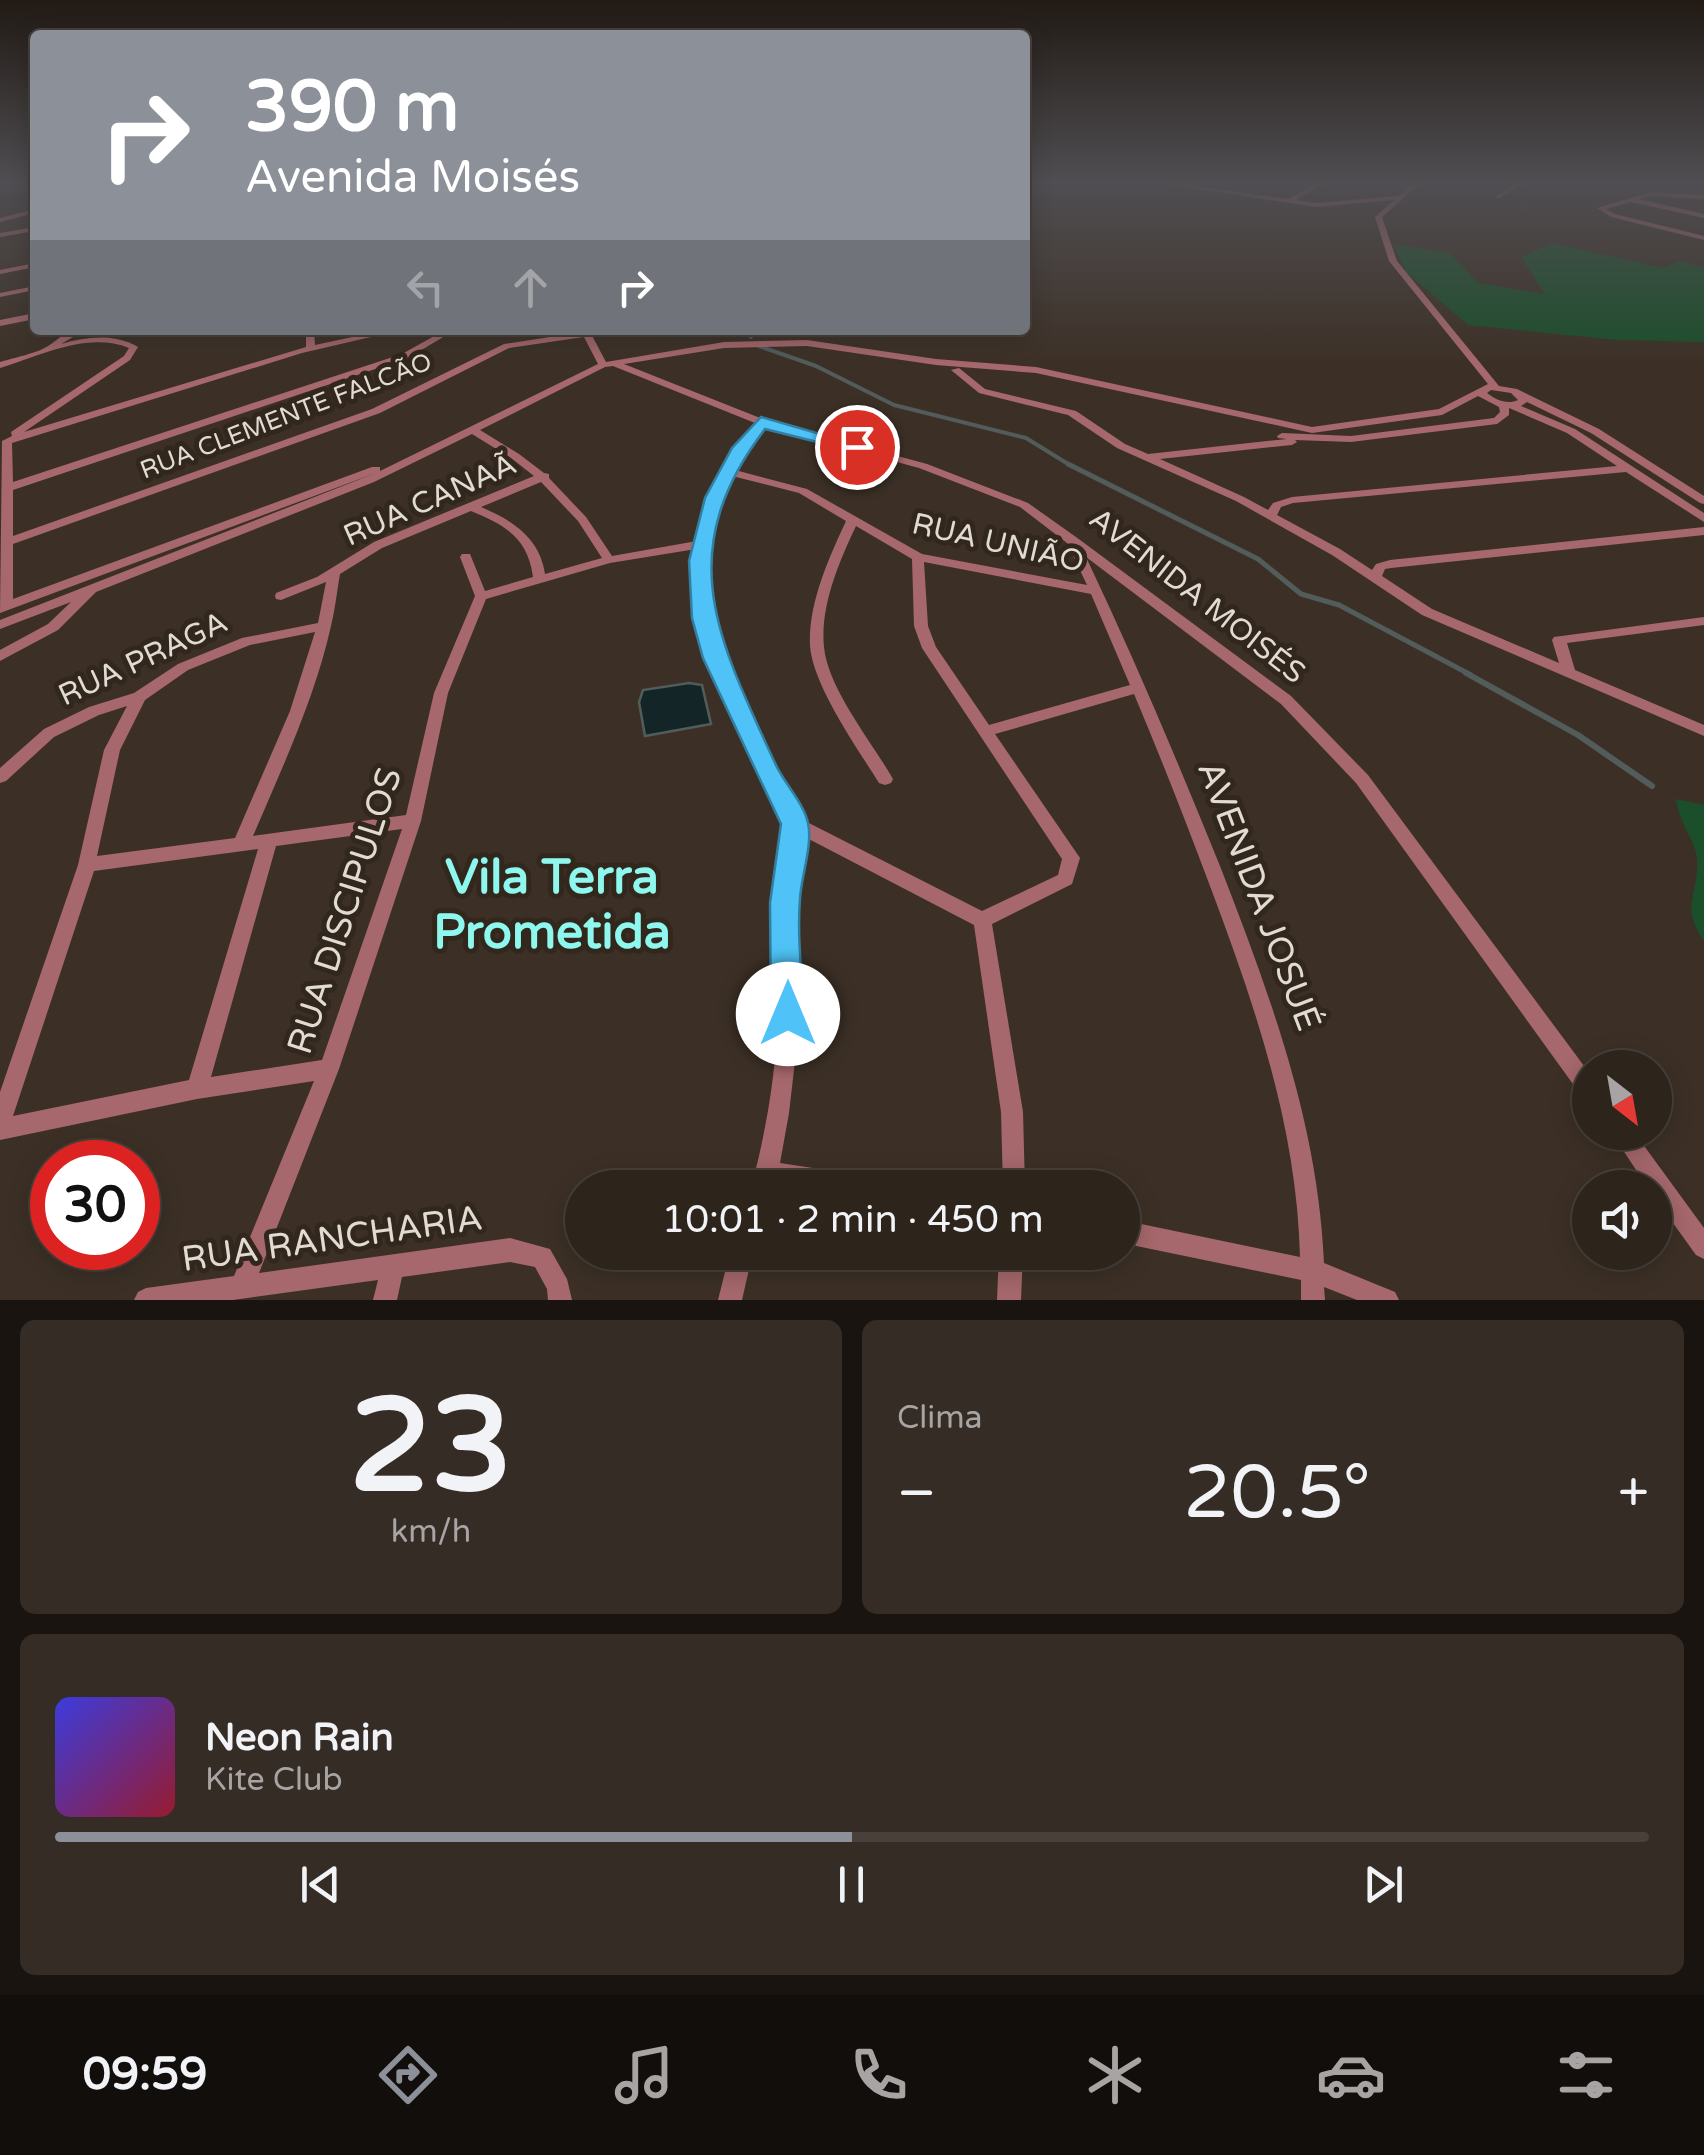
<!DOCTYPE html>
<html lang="pt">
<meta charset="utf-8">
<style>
:root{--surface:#2d241c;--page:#352c25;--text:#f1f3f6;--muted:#a7a4a3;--line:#48413b;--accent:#8c9099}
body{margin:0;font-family:"Varela Round",sans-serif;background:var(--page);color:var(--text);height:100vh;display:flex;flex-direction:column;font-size:38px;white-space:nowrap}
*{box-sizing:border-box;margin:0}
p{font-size:32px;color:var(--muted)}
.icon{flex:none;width:55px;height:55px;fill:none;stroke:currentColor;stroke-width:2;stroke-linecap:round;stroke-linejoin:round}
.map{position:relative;height:1300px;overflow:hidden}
.sheet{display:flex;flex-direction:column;gap:20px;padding:20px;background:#19140f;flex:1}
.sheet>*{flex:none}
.guide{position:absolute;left:30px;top:30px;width:1000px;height:305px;border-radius:10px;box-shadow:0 5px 25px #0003,0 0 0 2px var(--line);background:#8c9099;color:#fff;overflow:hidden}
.needle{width:65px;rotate:149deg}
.controls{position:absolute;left:1572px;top:1050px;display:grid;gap:20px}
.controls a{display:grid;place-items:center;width:100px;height:100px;border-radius:50%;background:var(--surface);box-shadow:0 5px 25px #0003,0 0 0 2px var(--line);font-size:50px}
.speed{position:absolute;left:30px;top:1140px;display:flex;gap:20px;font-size:50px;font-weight:700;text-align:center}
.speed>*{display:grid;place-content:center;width:130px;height:130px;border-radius:50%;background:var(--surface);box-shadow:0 5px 25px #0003,0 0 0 2px var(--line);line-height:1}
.speed .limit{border:15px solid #d22;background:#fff;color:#111}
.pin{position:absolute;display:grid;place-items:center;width:85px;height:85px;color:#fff;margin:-42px;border:5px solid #fff;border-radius:50%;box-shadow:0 2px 10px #0007}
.me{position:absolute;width:110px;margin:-55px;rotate:0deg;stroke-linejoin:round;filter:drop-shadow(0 0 8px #0008)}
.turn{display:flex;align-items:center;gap:35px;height:210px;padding:0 50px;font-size:45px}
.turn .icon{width:130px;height:130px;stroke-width:2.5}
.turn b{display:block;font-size:70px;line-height:85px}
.lanes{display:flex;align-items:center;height:95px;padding:0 50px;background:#0003;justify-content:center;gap:50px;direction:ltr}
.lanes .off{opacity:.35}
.big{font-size:75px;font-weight:600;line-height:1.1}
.sheet .widget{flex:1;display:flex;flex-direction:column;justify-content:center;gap:15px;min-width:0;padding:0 35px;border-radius:15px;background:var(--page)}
.sheet .dial{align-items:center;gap:0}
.dial b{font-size:130px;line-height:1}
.song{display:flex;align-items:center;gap:30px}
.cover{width:120px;height:120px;border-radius:15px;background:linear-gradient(135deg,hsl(240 70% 55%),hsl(350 70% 35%))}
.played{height:10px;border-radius:5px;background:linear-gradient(90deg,var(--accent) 50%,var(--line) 50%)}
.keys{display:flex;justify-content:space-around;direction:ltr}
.heat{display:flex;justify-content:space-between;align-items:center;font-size:55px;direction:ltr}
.sheet .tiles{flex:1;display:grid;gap:20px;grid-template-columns:1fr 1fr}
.widget:last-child{grid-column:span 2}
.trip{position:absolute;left:565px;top:1170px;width:575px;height:100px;border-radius:50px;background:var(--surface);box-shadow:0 5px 25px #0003,0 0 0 2px var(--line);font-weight:600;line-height:100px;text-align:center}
.menu{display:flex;height:160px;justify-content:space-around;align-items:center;background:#120e0b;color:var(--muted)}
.menu .icon{width:70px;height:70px}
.menu .selected{color:var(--accent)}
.menu b{font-size:45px;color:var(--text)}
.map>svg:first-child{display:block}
.green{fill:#1b4e2a}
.water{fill:#132527;stroke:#515c5b;stroke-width:2.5}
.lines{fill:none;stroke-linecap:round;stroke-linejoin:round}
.stream-far2{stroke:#515c5b;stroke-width:4}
.stream-far1{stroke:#515c5b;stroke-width:5}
.stream{stroke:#515c5b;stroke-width:6}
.minor{fill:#a6686c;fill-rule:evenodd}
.route{fill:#4fc3f7;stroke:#337fa1;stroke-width:2.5}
.labels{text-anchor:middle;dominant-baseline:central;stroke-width:10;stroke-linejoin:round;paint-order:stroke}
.far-street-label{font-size:25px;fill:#e2dbd4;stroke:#32271c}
.street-label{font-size:30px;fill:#e2dbd4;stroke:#32271c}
.near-street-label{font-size:35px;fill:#e2dbd4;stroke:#32271c}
.near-district-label{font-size:48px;font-weight:bold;fill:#8ef8ee;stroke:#32271c}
</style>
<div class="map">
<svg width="1704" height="1300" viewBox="0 0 1704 1300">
<rect width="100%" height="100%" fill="#3c3026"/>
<g class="green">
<path d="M1552 243 1663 268 1680 261 1704 267V342L1617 340 1468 325 1406 272 1394 244 1450 253 1478 283 1545 294 1521 257Z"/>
<path d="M1676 799 1704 805V941C1679 906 1700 893 1697 858 1695 840 1679 823 1676 799Z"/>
</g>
<path class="water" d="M689 683 702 685 711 724 645 736 639 702 643 690Z"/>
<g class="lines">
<g class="stream-far2">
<path d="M746 330 751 337"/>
<path d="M759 346 816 366 894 405 1026 438 1073 467"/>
</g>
<path class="stream-far1" d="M1068 464 1258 559 1301 594 1339 605 1471 675"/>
<path class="stream" d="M1466 673 1578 735 1652 786"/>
<g class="minor">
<path d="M1152 182H1168L1288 199 1318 182H1326L1296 200 1316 203 1398 196 1415 182H1422L1382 217 1397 261 1499 386 1517 389 1599 429 1704 496V504L1700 503 1591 433 1527 402 1521 406 1575 429 1704 513V522L1626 472 1293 503 1281 507 1277 515 1340 549 1372 570 1376 564 1390 560 1704 527V535L1391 568 1385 569 1382 576 1432 609 1559 663 1552 640 1554 637 1704 617V625L1567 643 1575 670 1704 725V736L1422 615 1332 555 1236 501 1117 448 1068 415 979 393 951 370 959 368 985 389 1076 411 1125 444 1148 454 1287 439 1278 438 1277 436 1282 433 1351 436 1494 418 1500 412 1499 407 1478 396 1442 415 1312 433 1036 373 936 365 807 346 724 348 624 364 765 420 927 464 1028 503 1076 537 1291 696 1368 775 1590 1074V1101L1583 1098 1356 783 1281 704 1086 557C1134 658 1178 762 1220 866 1270 995 1318 1123 1324 1263L1395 1292 1399 1300H1357L1324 1287 1325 1300H1301V1280L1122 1243V1220L1300 1257C1297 1127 1255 1006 1210 886 1186 822 1161 758 1134 694L995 734 1080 858 1072 884 992 924 1023 1112 1025 1188H1003L1001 1112 974 925 803 836 793 909 798 985 795 1061 789 1113 780 1163 872 1177 880 1180 883 1188H796L774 1184 773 1188H751C769 1121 779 1054 778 985 778 960 774 934 775 909 776 880 793 848 784 819 777 795 759 774 748 752 723 701 697 644 694 587 693 574 695 561 696 549L610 563 486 599 448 693 421 821 339 1069 259 1273 510 1238 550 1249 567 1279 572 1300H548L547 1289 535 1267 510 1262 402 1277 397 1300H373L378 1280 233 1300H134L138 1292 146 1288 234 1276 314 1081 197 1099 0 1140V1092L78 865 104 750 127 706 99 715 54 737 6 781 0 783V768L44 729 89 707 134 693 178 664 242 638 318 623 326 582 281 600 276 599 275 596 276 593 317 577 374 542 534 476 511 458 472 434 374 482 96 592 58 630 0 661V650L48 624 71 602 0 629V620L376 473 0 613 2 441 12 436 11 432 124 356 129 348C87 331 40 356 0 368V362C13 358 38 353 48 346 64 336 64 330 85 330L61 344C87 337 114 333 138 347L130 360 24 432 306 347V330H314L315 345 385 330H401L302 353 12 443 13 482 402 354 445 330H455L408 358 13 490V536L372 409 504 344 582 332 581 330H589L606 362 724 342 807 340 936 359 1036 367 1312 427 1439 409 1488 384 1389 261 1375 217 1394 200 1316 207ZM584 337 598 364 380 471V467H372L13 599V544L380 413 509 348ZM613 366 755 423 722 471 723 473 706 507 697 541 612 556 586 517 549 478V474L544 473 519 454 480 430 605 367ZM1491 390 1511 393 1518 400C1507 405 1496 400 1487 393ZM1509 408 1567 433 1617 466 1292 497 1273 503 1268 510 1244 497 1160 459 1292 445 1297 442 1295 440 1351 442 1497 424 1509 415ZM764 426 919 468 1020 507 1067 543 1087 585 922 554 807 489 735 470ZM732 476 799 493 846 521C829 558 808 603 810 646 813 686 858 749 879 783L885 785 891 783 893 779C872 742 828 689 824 647 820 606 839 562 856 526L912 559 914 626 922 648 1062 859 1058 875 982 911 801 819 763 752 742 707 725 665 713 625 707 586 708 547 718 507ZM541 482 578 521 602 558 545 574C540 538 512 520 481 507ZM471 511C505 525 528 538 533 577L485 591 470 554H462L460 557 475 596 434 693 406 815 253 836C282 768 315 698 331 626 335 610 337 591 340 574L382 548ZM924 562 1091 594 1130 685 989 725 936 647 928 626ZM315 632 290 711 235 838 97 856 120 750 145 700 188 670 250 645ZM402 829 322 1060 211 1077 276 846ZM258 849 189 1080 13 1116 94 871Z"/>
<path d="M1517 182H1524L1500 198H1496V196Z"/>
<path d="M1651 192 1704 195V199L1651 196 1639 199 1704 214V218L1631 202 1606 209 1615 214 1704 236V240L1611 217 1597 208Z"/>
<path d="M35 209V213L0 222V218Z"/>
<path d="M35 227V231L0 237V233Z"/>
<path d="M35 263V267L0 274V270Z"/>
<path d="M35 286V290L0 297V293Z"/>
<path d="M35 313V319L0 326V320Z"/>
<path d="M1611 1132H1634L1704 1228V1259L1696 1255 1655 1198V1188H1648Z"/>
<path d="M730 1252H753L742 1300H718Z"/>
<path d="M999 1252H1023L1021 1300H997Z"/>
</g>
</g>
<linearGradient id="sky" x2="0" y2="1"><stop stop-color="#211a15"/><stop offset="0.5" stop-color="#504e52"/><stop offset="1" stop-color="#504e52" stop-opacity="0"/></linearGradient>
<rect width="1704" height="364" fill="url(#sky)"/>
<path class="route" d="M761 417 865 447 857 452 765 429C671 552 718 639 775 763 783 782 804 803 808 823 813 845 801 877 800 899 797 937 802 976 804 1014L799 1025 788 1029 776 1025 771 1014 770 903 781 824 703 658 692 618 689 561 705 498 732 448Z"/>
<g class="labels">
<g class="far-street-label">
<text transform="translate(286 416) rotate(-21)">RUA CLEMENTE FALCÃO</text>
</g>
<g class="street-label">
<text transform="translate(430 500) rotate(-24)">RUA CANAÃ</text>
<text transform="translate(998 543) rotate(13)">RUA UNIÃO</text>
<text transform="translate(1197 596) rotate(38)">AVENIDA MOISÉS</text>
<text transform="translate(143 659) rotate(-25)">RUA PRAGA</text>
</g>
<g class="near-street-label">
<text transform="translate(1259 896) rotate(69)">AVENIDA JOSUÉ</text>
<text transform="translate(345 911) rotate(-72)">RUA DISCIPULOS</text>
<text transform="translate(332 1239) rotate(-8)">RUA RANCHARIA</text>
</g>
<g class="near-district-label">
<text x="552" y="878">Vila Terra<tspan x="552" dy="55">Prometida</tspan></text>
</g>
</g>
</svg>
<div class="controls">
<a><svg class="needle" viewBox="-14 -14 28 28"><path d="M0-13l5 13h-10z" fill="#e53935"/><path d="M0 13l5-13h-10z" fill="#a7a4a3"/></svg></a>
<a><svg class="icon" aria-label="sound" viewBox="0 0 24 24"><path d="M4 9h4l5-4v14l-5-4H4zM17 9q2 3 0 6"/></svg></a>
</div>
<div class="speed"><div class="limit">30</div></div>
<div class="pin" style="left:857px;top:447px;background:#d93025"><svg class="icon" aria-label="arrive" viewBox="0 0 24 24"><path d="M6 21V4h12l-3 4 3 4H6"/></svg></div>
<svg class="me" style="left:788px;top:1014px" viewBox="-20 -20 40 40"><circle r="19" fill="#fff"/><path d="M0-13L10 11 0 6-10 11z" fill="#4fc3f7"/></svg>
<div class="trip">10:01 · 2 min · 450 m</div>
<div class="guide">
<div class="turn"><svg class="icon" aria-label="right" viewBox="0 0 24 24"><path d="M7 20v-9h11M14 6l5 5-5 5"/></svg><div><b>390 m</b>Avenida Moisés</div></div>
<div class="lanes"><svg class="icon off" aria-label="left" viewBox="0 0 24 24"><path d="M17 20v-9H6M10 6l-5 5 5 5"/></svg><svg class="icon off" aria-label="ahead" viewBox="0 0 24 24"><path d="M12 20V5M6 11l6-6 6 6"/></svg><svg class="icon" aria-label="right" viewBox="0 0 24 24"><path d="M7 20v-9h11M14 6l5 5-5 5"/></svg></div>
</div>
</div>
<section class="sheet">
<div class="tiles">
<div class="widget dial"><b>23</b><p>km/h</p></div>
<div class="widget"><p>Clima</p>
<div class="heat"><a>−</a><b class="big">20.5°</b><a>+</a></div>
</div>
<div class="widget">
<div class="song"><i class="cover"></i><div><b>Neon Rain</b><p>Kite Club</p></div></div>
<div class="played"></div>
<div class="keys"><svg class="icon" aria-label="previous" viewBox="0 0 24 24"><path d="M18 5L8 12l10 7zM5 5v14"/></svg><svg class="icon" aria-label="pause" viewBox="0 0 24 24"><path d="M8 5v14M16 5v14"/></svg><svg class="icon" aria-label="next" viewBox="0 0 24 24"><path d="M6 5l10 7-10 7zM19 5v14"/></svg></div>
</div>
</div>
</section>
<nav class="menu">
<b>09:59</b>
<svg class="icon selected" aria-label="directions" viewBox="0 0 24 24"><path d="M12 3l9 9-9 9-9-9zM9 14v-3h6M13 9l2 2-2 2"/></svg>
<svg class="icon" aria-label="music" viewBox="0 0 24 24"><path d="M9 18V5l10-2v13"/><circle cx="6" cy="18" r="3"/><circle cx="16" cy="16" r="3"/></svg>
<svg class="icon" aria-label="phone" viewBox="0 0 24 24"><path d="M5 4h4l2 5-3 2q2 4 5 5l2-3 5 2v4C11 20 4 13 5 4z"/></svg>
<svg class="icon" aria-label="climate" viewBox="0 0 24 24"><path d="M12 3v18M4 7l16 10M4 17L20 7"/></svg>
<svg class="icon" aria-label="car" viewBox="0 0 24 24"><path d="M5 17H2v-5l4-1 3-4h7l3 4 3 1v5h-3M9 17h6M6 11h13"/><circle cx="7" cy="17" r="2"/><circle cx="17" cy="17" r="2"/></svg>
<svg class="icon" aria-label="filters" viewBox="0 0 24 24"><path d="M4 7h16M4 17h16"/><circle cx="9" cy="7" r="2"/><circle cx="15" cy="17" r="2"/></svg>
</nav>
